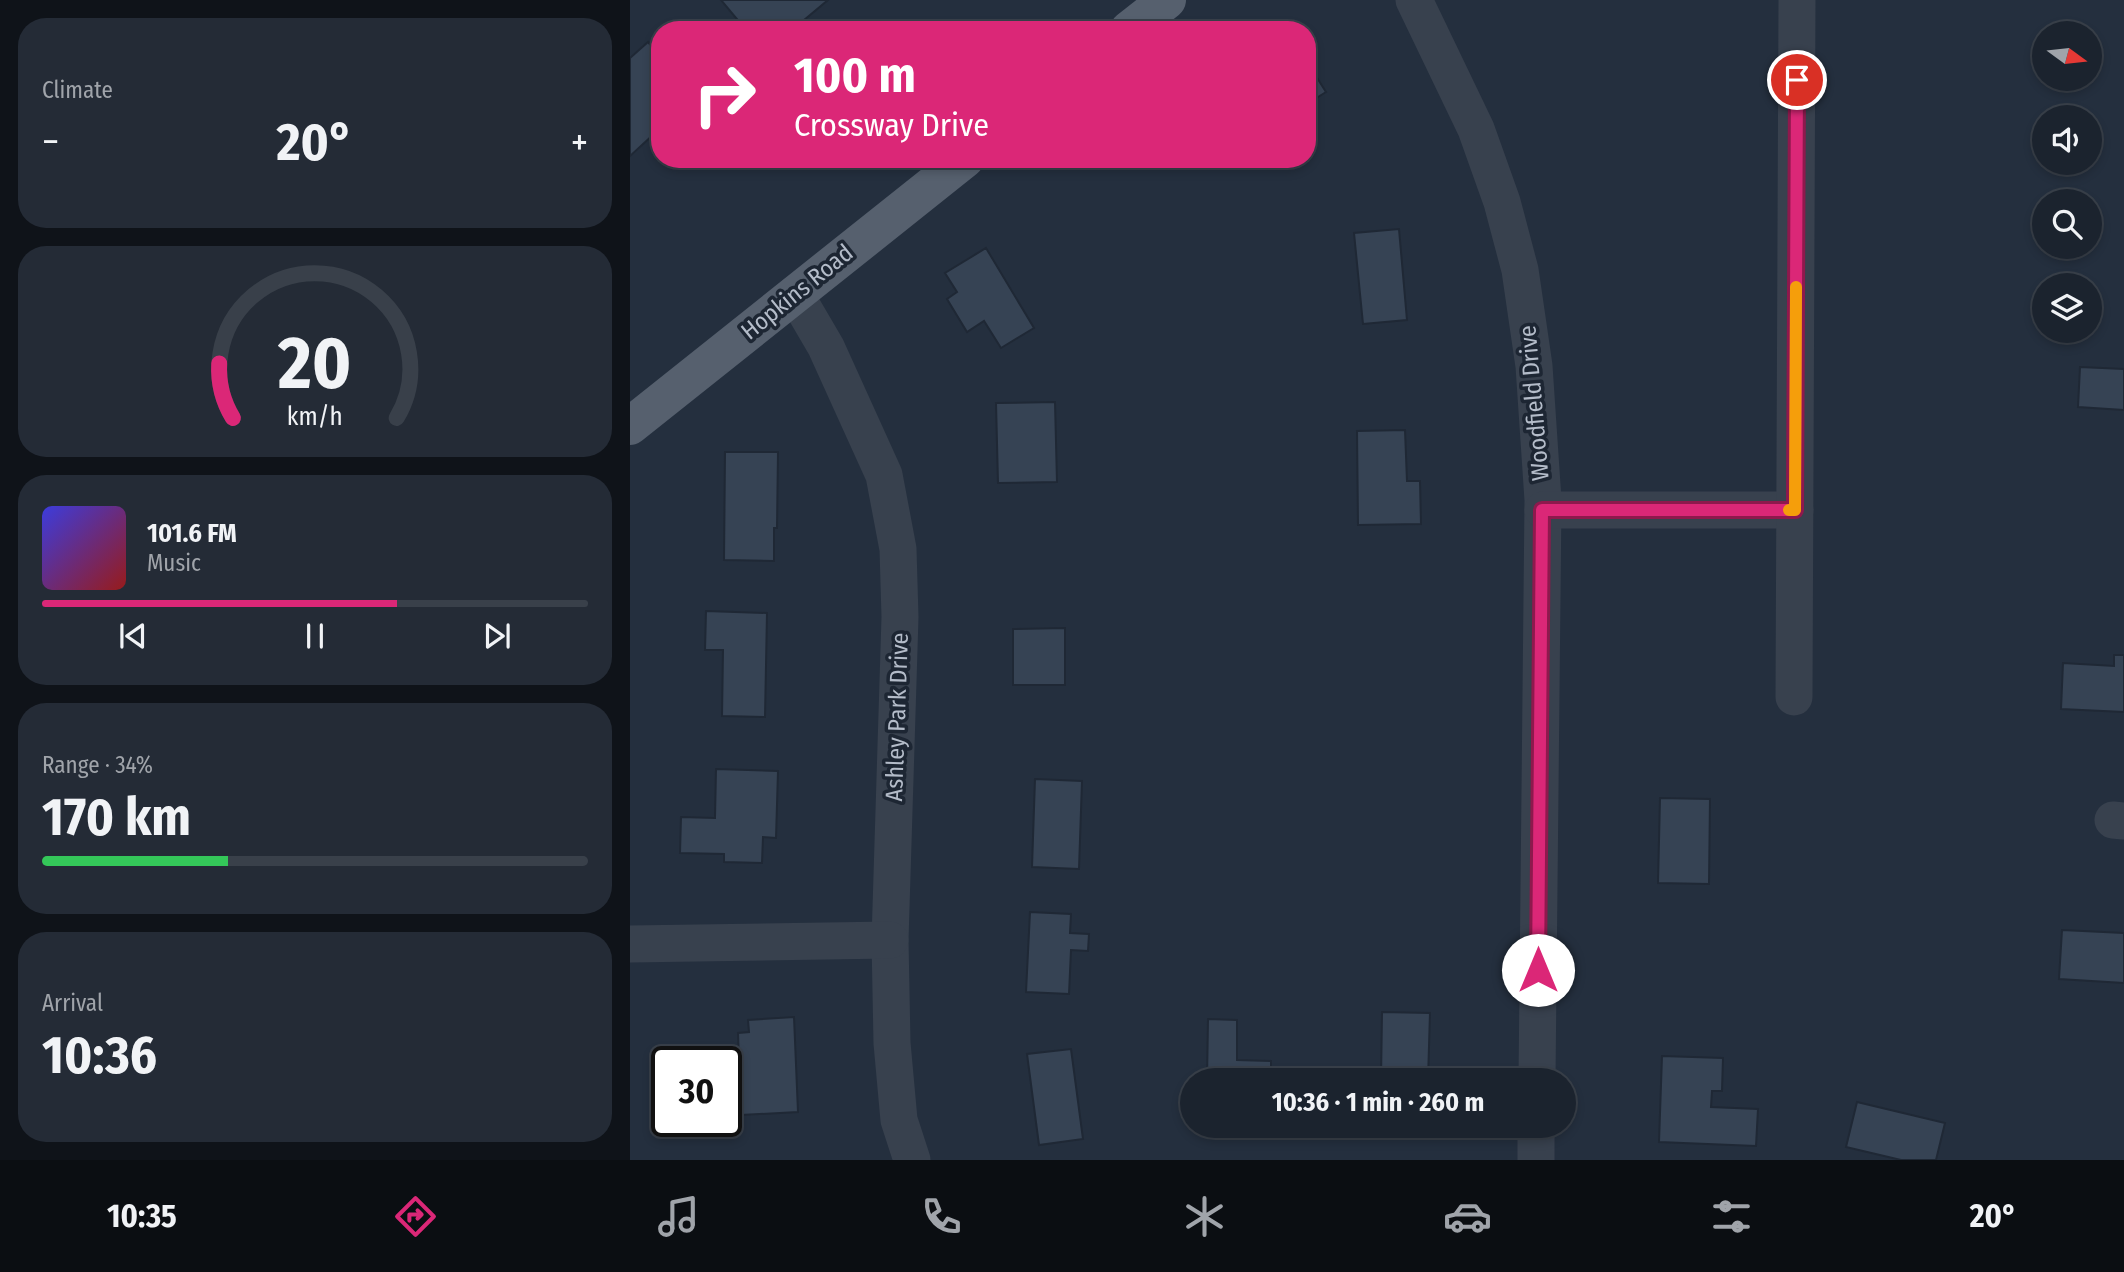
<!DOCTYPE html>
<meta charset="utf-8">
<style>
:root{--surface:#1b232e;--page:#242b36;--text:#f1f3f6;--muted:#a0a4aa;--line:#39404a;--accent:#db2777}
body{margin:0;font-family:"Fira Sans Condensed",sans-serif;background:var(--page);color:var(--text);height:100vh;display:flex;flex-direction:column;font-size:26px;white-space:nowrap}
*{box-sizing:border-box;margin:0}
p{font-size:23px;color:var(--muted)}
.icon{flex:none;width:38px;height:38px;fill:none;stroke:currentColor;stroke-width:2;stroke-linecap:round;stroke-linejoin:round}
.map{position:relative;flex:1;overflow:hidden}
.details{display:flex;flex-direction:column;gap:18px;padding:18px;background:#0f1319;width:630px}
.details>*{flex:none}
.top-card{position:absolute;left:21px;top:21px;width:665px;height:147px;border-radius:28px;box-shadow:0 4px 10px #0003,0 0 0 2px var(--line);background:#db2777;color:#fff;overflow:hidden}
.needle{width:46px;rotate:105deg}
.controls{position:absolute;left:1402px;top:21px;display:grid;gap:14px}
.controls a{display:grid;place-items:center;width:70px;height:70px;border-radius:50%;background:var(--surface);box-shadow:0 4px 10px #0003,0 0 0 2px var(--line);font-size:35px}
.speed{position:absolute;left:21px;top:1046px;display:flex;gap:14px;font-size:35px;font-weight:700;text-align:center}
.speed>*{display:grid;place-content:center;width:91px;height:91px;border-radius:50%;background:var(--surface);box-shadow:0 4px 10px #0003,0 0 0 2px var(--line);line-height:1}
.speed .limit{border:4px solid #111;border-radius:10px;background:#fff;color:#111}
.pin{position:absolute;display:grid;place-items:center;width:60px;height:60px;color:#fff;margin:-30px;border:4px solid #fff;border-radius:50%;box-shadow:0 2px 7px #0007}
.me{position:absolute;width:77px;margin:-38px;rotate:0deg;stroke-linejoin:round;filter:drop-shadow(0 0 5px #0008)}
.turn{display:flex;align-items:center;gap:24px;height:147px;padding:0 28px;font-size:32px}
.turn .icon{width:91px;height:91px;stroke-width:2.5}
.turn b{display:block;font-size:49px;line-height:60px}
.big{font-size:52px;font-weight:700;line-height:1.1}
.details .widget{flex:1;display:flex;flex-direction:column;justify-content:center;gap:10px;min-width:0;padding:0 24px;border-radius:28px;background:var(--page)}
.details .dial{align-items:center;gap:0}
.dial svg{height:182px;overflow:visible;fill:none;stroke:var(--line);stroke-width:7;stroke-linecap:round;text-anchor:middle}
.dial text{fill:var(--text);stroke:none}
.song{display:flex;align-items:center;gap:21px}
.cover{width:84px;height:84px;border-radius:10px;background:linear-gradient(135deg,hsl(240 70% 55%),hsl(0 70% 35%))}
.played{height:7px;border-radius:4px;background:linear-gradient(90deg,var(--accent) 65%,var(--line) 65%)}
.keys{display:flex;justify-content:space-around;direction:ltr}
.heat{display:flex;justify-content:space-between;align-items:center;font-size:38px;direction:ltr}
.charge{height:10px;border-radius:5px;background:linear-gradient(90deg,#34c759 34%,var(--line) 0)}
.trip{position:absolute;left:550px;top:1068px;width:396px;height:70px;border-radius:35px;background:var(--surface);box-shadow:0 4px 10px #0003,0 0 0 2px var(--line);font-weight:700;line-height:70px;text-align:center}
.menu{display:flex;height:112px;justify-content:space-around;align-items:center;background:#0b0e12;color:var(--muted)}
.menu .icon{width:49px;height:49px}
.menu .selected{color:var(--accent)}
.menu b{font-size:32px;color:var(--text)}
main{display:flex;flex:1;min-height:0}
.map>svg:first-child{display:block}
.building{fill:#364354;stroke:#1f2835;stroke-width:2}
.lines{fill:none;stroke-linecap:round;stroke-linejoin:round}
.minor{stroke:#38414e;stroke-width:37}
.major{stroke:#56606e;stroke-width:38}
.route-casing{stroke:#8e194d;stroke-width:18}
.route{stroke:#db2777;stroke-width:12}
.slow{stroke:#f59e0b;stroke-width:12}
.labels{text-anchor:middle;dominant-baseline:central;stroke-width:7;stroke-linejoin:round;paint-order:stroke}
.street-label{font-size:24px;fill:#b4bcc9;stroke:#1d2633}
</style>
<main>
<section class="details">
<div class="widget"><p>Climate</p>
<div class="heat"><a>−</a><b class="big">20°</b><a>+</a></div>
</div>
<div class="widget dial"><svg viewBox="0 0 100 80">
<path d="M14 69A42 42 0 1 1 86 69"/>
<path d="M14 69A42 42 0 0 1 8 45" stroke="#db2777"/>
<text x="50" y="56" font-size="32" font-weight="700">20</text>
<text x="50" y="72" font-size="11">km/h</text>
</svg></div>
<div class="widget">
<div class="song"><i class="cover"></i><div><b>101.6 FM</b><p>Music</p></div></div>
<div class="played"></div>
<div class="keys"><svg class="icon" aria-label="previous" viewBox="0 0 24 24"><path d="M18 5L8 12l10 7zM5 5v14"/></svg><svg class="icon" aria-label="pause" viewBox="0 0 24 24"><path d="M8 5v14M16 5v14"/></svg><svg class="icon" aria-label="next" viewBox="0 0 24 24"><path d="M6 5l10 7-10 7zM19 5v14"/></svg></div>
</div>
<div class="widget"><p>Range · 34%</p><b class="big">170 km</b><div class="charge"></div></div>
<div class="widget"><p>Arrival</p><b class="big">10:36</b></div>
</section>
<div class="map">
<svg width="1494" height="1160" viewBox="0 0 1494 1160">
<rect width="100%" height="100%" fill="#242f3e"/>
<g class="building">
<path d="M91 0H198L167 26 170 30H116Z"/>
<path d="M18 42 30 56V140L24 134 0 156V58Z"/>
<path d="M677 62 696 92 677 104Z"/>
<path d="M769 229 777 320 733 324 724 233Z"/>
<path d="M356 248 404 328 371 348 354 321 337 332 317 299 327 292 315 273Z"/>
<path d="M1450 367 1494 369V410L1448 407Z"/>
<path d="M425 402 427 482 368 483 366 403Z"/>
<path d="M775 430 777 481H790L791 524 728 525 727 431Z"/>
<path d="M95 452H148L147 528H144V561L94 560Z"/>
<path d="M76 611 137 613 135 717 92 716 93 650H75Z"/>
<path d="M435 628V685H383V629Z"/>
<path d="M1484 655H1494V712L1431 709 1433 663 1484 666Z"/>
<path d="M86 769 148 771 146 838 133 837 132 863 94 862V854L50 853 51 817 85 818Z"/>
<path d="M405 779 452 781 449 869 402 867Z"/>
<path d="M1030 798 1080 799 1079 884 1028 883Z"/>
<path d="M400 912 441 914 440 933 459 934 458 951 441 950 439 994 396 992Z"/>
<path d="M1432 930 1494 933V983L1429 979Z"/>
<path d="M752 1012 800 1013 798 1080H751Z"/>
<path d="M164 1017 168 1112 111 1115 108 1033 119 1032 118 1020Z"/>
<path d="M578 1019 607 1020V1060L641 1061V1080H577Z"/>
<path d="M441 1049 453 1139 409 1145 397 1054Z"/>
<path d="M1032 1056 1093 1058 1092 1091H1082L1081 1107 1128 1109 1126 1146 1029 1142Z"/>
<path d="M1227 1102 1315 1123 1306 1160H1271L1216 1147Z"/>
</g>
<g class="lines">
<g class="minor">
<path d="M784 0 846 129 872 202 890 270 904 366 913 500 907 1080"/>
<path d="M165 294 196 347 254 475 268 549 270 617 260 940 262 1043 269 1120 282 1160"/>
<path d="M913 510H1165"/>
<path d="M1164 697 1167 0"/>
<path d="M1483 820 1494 821"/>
<path d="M0 944 260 940"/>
<path d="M906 1160V1125"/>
</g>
<g class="major">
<path d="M499 30 537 0"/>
<path d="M0 426 335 159"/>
</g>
</g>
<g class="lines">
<defs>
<path id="route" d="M908 970 912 510H1165L1167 80"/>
</defs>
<use href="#route" class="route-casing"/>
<use href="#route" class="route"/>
<path class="slow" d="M1159 510H1165L1166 287"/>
</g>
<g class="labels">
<g class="street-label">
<text transform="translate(167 292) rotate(-39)">Hopkins Road</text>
<text transform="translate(904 403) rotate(-95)">Woodfield Drive</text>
<text transform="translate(267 717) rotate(-88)">Ashley Park Drive</text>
</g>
</g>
</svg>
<div class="controls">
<a><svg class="needle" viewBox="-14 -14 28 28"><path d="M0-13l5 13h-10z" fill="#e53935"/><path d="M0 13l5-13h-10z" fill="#a0a4aa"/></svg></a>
<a><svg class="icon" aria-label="sound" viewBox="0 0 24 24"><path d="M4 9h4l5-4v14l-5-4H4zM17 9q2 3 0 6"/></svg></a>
<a><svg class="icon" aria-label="search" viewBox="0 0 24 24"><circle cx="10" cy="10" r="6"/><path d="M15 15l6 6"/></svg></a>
<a><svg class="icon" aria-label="layers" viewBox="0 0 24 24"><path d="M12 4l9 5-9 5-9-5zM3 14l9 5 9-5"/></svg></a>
</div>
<div class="speed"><div class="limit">30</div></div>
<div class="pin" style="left:1167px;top:80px;background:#d93025"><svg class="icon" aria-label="arrive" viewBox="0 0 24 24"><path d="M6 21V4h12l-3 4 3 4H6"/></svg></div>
<svg class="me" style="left:908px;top:970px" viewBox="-20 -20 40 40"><circle r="19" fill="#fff"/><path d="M0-13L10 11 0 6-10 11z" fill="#db2777"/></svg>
<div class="trip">10:36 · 1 min · 260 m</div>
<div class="top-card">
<div class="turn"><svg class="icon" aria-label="right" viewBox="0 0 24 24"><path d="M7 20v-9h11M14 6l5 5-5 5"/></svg><div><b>100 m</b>Crossway Drive</div></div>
</div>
</div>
</main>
<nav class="menu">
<b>10:35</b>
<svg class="icon selected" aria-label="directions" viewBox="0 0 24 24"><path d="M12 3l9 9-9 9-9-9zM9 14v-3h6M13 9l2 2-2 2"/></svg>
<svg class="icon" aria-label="music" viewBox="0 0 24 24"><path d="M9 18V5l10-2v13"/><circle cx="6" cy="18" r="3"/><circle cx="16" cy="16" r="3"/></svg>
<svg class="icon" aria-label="phone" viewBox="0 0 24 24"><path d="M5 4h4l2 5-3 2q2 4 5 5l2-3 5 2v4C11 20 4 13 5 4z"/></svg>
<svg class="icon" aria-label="climate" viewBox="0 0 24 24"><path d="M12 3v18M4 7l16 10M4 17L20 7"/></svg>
<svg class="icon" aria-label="car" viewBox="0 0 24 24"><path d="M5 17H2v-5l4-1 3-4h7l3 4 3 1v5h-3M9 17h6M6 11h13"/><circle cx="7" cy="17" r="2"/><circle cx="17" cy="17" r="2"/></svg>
<svg class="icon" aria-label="filters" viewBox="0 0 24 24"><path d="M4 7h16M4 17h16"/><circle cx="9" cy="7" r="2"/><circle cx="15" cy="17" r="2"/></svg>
<b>20°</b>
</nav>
